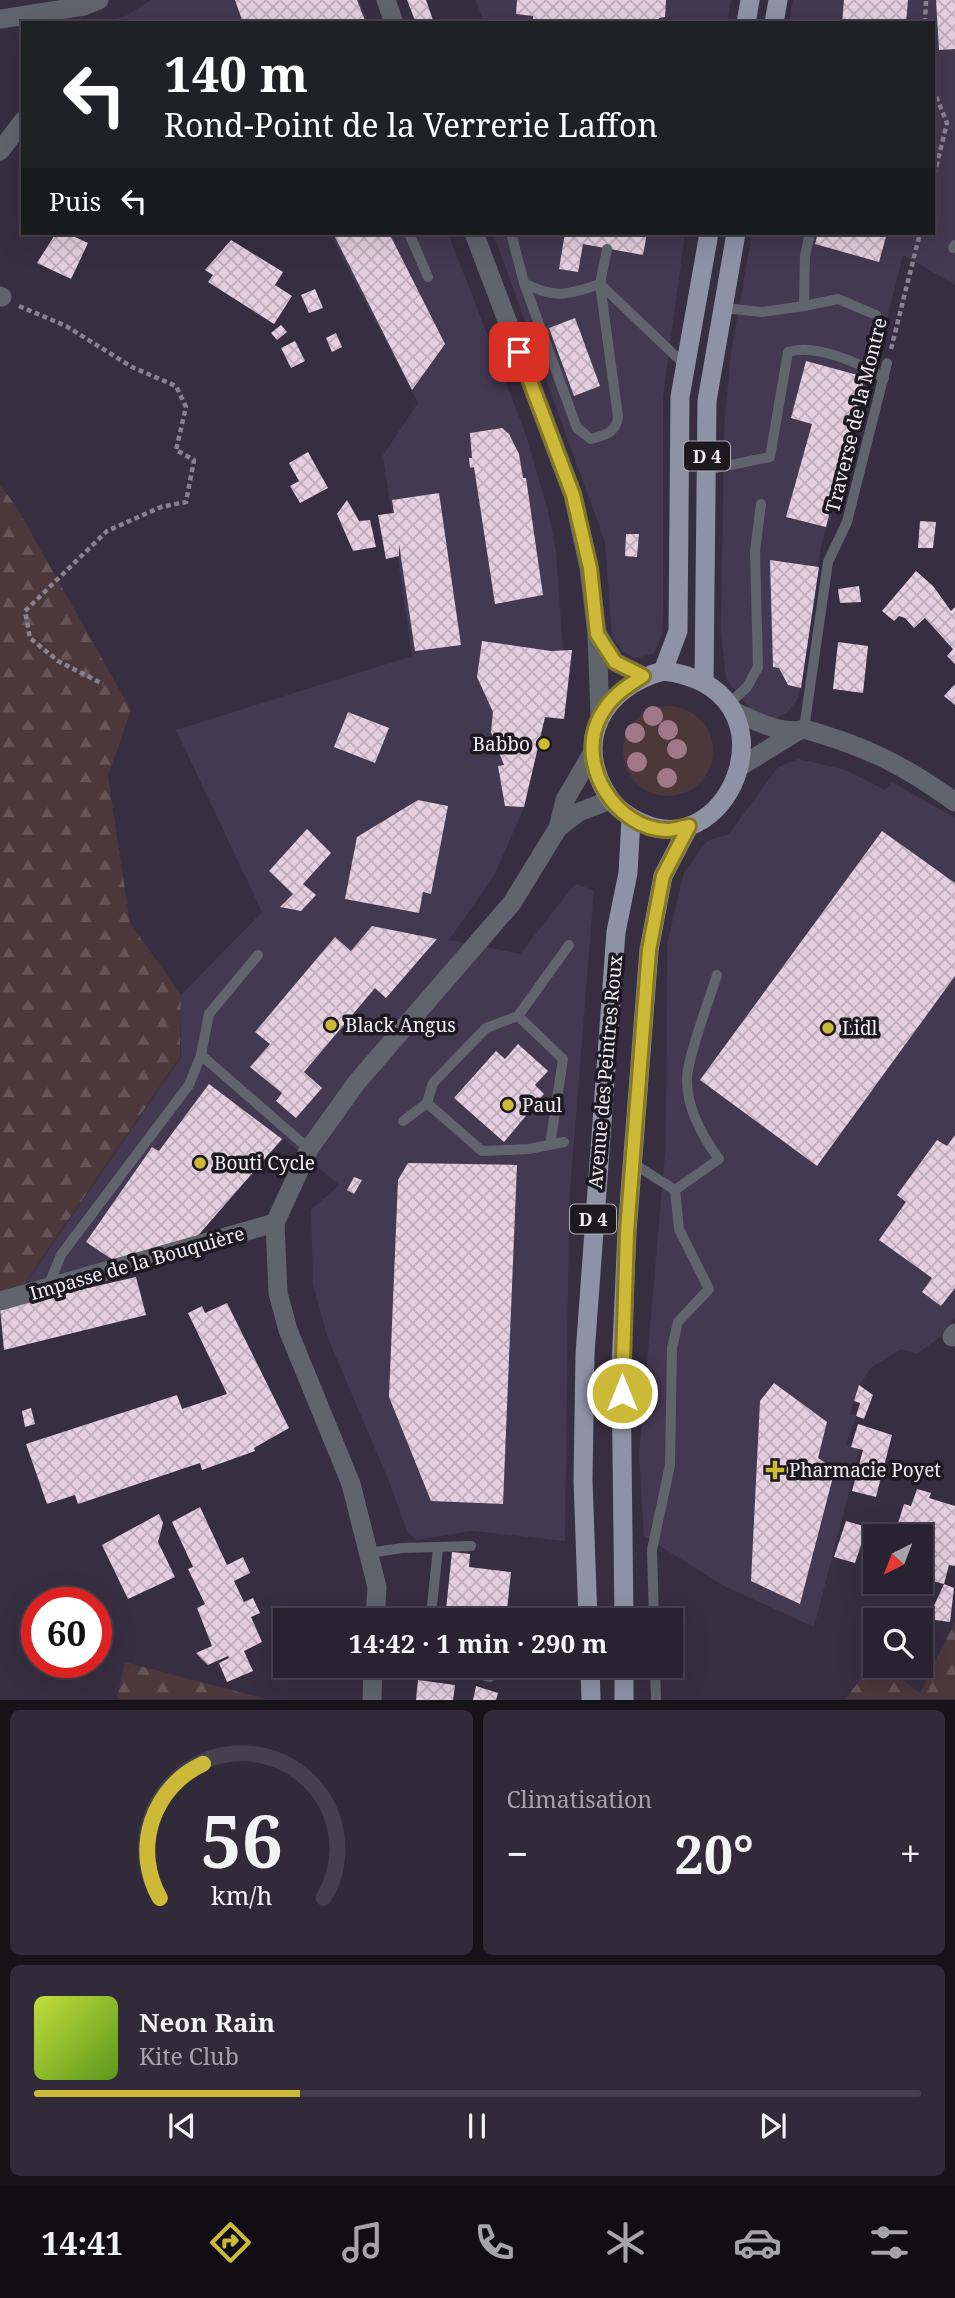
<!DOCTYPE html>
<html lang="fr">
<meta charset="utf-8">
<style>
:root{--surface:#292331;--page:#312b39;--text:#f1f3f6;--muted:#a5a4ab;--line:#45404d;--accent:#cdb938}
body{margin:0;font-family:"Noto Serif",serif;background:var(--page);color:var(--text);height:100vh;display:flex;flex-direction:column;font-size:26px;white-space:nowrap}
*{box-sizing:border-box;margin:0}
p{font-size:23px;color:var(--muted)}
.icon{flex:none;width:38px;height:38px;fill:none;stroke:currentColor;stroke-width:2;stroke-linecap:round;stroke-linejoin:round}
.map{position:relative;height:1700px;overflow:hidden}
.side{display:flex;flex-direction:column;gap:10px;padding:10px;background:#17131b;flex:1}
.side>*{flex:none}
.banner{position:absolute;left:21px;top:21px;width:914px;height:214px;border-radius:0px;box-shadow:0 7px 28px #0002,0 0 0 2px var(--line);background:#202124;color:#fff;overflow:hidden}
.needle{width:46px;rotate:222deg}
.tools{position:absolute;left:863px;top:1524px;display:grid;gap:14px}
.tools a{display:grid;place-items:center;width:70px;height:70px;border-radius:0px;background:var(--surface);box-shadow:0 7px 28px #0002,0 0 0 2px var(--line);font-size:35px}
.speed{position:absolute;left:21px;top:1587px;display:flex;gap:14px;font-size:35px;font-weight:700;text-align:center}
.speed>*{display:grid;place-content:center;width:91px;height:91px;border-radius:50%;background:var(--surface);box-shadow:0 7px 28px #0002,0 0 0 2px var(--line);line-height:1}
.speed .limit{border:10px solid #d22;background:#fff;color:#111}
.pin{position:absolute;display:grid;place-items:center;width:60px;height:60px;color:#fff;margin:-30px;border-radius:14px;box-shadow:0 4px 10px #0006}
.me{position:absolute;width:77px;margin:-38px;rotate:0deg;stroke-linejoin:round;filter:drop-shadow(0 0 5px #0008)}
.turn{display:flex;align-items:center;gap:24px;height:147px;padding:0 28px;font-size:32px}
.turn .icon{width:91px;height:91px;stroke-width:2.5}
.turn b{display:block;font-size:49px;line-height:60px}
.then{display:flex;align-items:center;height:66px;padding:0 28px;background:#0003;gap:14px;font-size:26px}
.big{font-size:52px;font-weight:700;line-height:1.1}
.side .tile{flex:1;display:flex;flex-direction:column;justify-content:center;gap:10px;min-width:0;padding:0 24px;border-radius:10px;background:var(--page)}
.side .dial{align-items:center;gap:0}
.dial svg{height:182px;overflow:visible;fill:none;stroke:var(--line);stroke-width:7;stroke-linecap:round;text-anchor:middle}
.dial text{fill:var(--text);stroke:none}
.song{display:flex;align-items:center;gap:21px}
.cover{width:84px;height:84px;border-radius:10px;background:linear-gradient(135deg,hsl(70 70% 55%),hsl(90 70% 35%))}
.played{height:7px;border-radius:4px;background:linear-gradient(90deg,var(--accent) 30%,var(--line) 30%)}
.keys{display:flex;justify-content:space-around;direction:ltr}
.heat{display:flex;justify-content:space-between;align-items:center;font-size:38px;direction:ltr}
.side .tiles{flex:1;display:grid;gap:10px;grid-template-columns:1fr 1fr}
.tile:last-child{grid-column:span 2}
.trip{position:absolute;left:273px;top:1608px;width:410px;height:70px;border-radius:0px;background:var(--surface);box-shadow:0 7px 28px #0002,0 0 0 2px var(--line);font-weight:700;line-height:70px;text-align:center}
.dock{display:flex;height:112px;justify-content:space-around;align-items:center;background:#100e14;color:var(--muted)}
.dock .icon{width:49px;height:49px}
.dock .active{color:var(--accent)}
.dock b{font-size:32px;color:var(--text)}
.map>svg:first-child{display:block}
.built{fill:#433950}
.grass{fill:#4c373b}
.forest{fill:url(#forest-firs)}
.building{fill:url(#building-cross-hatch)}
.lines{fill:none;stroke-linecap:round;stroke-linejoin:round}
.path{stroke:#878190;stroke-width:4.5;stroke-dasharray:5 3.5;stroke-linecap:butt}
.service{stroke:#61646d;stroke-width:10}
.minor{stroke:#61646d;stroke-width:19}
.tertiary{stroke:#61646d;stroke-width:19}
.primary{stroke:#8d92a5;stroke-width:19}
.tree{fill:#a07887}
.route-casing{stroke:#857824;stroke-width:18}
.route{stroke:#cdb938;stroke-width:12}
.poi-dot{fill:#cdb938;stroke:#1c1921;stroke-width:2.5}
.labels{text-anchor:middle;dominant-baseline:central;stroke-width:7;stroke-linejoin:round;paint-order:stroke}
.shield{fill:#1c1921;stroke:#b1adb8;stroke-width:2}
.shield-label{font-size:18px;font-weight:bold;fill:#f1edf8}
.street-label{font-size:19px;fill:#f1edf8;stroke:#1c1921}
.poi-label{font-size:19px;fill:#f1edf8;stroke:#1c1921;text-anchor:start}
</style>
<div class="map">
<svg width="955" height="1700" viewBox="0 0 955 1700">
<defs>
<pattern id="forest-firs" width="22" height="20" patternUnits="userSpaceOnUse" patternTransform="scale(1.75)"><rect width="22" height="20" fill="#4c373b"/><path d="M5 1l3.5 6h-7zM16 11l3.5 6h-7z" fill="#665458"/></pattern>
<pattern id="building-cross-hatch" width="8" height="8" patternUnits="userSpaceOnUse" patternTransform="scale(1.75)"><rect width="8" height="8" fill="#e4cedf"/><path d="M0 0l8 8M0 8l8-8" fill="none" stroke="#bdacba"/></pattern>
</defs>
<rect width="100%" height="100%" fill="#372f41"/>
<g class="built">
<path d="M151 0H359L368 23H102L126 16Z"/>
<path d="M476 0H731L727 23H484Z"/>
<path d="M793 0H955V285L903 255 852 458 822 541 799 697 787 713 773 719 750 709 726 679 721 632 724 428 731 353 752 233H933V23H789Z"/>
<path d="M329 233H448L525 432 548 511 556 551 563 651 572 650 564 719 545 718 524 807 495 874 449 940 520 954 575 884 594 890 569 1204 565 1541 472 1531 417 1540 407 1531 388 1479 327 1336 313 1284 311 1210 339 1185 284 1139 186 1245 23 1287 181 1057V995L262 912 176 730 412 656 383 455 418 403Z"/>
<path d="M493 233H685L663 397V613L662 636 653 654 635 658 622 651 612 637 605 542Z"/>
<path d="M798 759 846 770 885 790 892 782 955 818V1317L941 1336 917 1354 901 1349 872 1367 859 1385 850 1414 856 1416 846 1445 860 1449 814 1627 724 1586 644 1536 639 1454 666 1143 667 944 684 872 707 841 729 834 778 767Z"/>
</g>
<circle class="grass" cx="668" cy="751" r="45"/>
<g class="forest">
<path d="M0 485 16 506 131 710 108 776 130 923 181 995 180 1057 23 1286 0 1292Z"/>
<path d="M955 1621V1699H845L875 1661V1666H884L920 1693Z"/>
<path d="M125 1662 266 1699H117Z"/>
</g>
<g class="building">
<path d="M235 0H357L366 23H243Z"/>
<path d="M407 0H426L434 23H416Z"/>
<path d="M517 0H666L665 17 659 18V23H533V16L516 14Z"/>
<path d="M844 0H908L906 23H842Z"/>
<path d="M936 0H955V49L939 50Z"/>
<path d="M56 233H66L88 243 71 279 37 263Z"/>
<path d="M333 233H389L445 344 412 390Z"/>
<path d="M565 233H647L643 255 583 244 578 272 559 269Z"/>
<path d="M818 233H887L879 262 815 244Z"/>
<path d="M231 240 283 272 275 285 292 296 274 324 208 282 213 275 205 270Z"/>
<path d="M315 289 323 308 309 313 301 295Z"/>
<path d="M575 318 600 386 574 396 549 328Z"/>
<path d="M281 325 287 332 277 340 271 333Z"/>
<path d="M336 333 342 347 332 352 326 338Z"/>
<path d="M295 341 305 361 291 368 281 348Z"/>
<path d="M806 361 865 377 826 527 786 517 812 424 791 418Z"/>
<path d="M502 428 509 434 519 454 523 478H526L543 595 495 604 474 467 470 468 469 458H472L470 433Z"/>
<path d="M308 452 328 488 300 503 290 486 299 481 289 463Z"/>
<path d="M439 493 461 645 415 651 399 544V556L386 559 378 515 394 513 392 500Z"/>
<path d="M347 500 359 521 370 520 376 547 353 551 337 514Z"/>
<path d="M920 521 936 522 933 548H918Z"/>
<path d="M626 534H639L637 557 625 556Z"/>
<path d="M770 560 819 567 801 688 788 685 779 668 773 667Z"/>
<path d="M916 571 933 586 951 611 955 607V664L947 656 953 649 925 618 914 628 905 618 899 616 894 621 882 611Z"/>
<path d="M859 586 861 602 840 603 838 589Z"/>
<path d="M482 641 551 651 572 650 564 719 545 717 524 807 505 806 498 766 504 765 491 732 493 712 477 677Z"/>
<path d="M838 642 868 646 863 693 833 689Z"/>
<path d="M954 685 955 686V705L944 696Z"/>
<path d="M348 712 389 728 375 763 334 747Z"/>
<path d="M418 800 448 806 431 894 423 892 419 913 345 899 357 837Z"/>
<path d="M307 829 331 853 303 884 316 895 301 911 280 907 293 894 269 871Z"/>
<path d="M882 831 955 883V976L817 1166 700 1080Z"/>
<path d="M372 926 437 939 386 998 375 988 304 1072 322 1088 296 1118 276 1101 282 1093 250 1067 270 1044 255 1032 335 937 351 951Z"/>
<path d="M518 1044 548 1071 535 1085 544 1094 504 1142 454 1098 496 1051 505 1059Z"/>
<path d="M209 1084 282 1139 195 1239 116 1262 86 1242 152 1147 159 1151Z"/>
<path d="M955 1135V1288L941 1306 922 1292 932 1278 879 1240 906 1202 897 1195 937 1140 947 1146Z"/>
<path d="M408 1163 517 1165 503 1504 431 1501 389 1397 398 1180Z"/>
<path d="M354 1177 362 1180 354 1194 347 1190Z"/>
<path d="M136 1277 146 1315 4 1350 0 1308Z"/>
<path d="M227 1303 289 1428 254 1448 255 1451 202 1470 200 1463 78 1504 75 1495 47 1504 26 1444 177 1395 182 1409 227 1394 188 1313 202 1306 205 1313Z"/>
<path d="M774 1383 827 1422 818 1458 835 1469 800 1604 751 1581 760 1401Z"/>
<path d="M859 1385 873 1395 864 1419 856 1416 860 1403 854 1401Z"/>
<path d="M31 1408 35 1424 25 1427 22 1411Z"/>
<path d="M858 1424 892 1435 876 1497 852 1491 863 1450 851 1447Z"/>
<path d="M917 1489 931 1493 929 1498 955 1506V1566L949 1565 944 1584 920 1578V1536H894L904 1504 911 1506Z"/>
<path d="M200 1507 227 1565 243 1557 250 1573 234 1581 244 1602 253 1598 260 1613 251 1617 262 1642 244 1651 253 1671 227 1682 219 1663 229 1658 228 1656 208 1665 196 1653 212 1646 197 1608 205 1604 188 1569 193 1567 172 1522Z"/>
<path d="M159 1514 163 1523 158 1542 175 1577 128 1599 102 1545Z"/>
<path d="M846 1521 867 1527 855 1563 834 1557Z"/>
<path d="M452 1552 470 1554 469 1567 511 1572 506 1619 480 1616 479 1620 445 1619Z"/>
<path d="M884 1582H907L905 1589Z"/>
<path d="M944 1584 954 1588 950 1622 928 1619Z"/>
<path d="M418 1680 455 1685 453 1700H416Z"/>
<path d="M476 1686 498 1693 496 1700H473Z"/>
</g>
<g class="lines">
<g class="path">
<path d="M925 23 926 0"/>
<path d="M933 89 947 123 933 180"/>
<path d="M19 306 66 326 132 367 176 386 186 407 176 450 194 460 186 502 161 507 107 531 25 611 30 638 58 661 103 684"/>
<path d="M891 349 920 233"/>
</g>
<g class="service">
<path d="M409 233 428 277"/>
<path d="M511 233 524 283 577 428 591 439C605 435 616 433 618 417L600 284C568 295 554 299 524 283"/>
<path d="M953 248 955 245"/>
<path d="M607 249 600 284 686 366"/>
<path d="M804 306 838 299 876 315"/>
<path d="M723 308 762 312 804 306 805 256 810 233"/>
<path d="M706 470 770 457 788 352C815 343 860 363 884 378"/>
<path d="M729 704 747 687 758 667 755 551 761 504"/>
<path d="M804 729 828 562 847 522 887 363"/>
<path d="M258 955 209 1014 201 1055 309 1149"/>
<path d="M518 1016 563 1059 550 1145"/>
<path d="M403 1121 427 1103"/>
<path d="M564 1142 529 1149 482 1151 427 1103 433 1083 486 1028 518 1016 569 945"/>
<path d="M634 1164 675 1190 719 1159C702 1136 687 1109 687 1080 686 1061 710 998 717 975"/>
<path d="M48 1287 61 1255 189 1085 201 1055"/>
<path d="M369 1553 402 1548 471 1546"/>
<path d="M431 1615 438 1548"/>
<path d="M654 1620 652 1550 670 1465 672 1348 678 1322 709 1289 679 1229 675 1190"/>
<path d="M450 1666 490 1677"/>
<path d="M655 1666 656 1700"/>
</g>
<g class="minor">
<path d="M0 19 84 6 99 0"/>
<path d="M0 151 23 121"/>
<path d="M0 296 2 297"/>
<path d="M735 712C753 720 784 736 804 729 865 746 904 765 955 802"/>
<path d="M741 766 798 731"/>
<path d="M558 828 579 812 610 800"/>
<path d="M0 1301 275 1223"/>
<path d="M952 1337 955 1333"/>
<path d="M375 1620 377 1587 351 1484 288 1330 278 1293 275 1223 309 1149 357 1082 512 903 558 828 565 800 593 752"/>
<path d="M372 1700 373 1666"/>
</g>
<g class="tertiary">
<path d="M386 0 394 23"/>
<path d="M474 233 573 495 589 568 597 634 600 716"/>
<path d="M598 635 615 662 643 676"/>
</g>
<g class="primary">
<path d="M746 23 750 0"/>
<path d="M774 23 778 0"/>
<path d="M663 671C801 687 733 865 642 823 630 818 616 808 609 797 572 742 603 687 663 671Z"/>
<path d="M663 671 678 631 680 397 709 233"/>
<path d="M704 681 707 401 736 233"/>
<path d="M588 1620 583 1480 585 1354 616 932 628 873 631 819"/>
<path d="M624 1620 621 1368 627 1232 649 950 663 876 689 826"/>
<path d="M590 1666 591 1700"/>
<path d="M624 1666V1700"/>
</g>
</g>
<g class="tree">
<circle cx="653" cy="716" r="10"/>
<circle cx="668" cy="730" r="10"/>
<circle cx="635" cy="733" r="10"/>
<circle cx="677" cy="749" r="10"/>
<circle cx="637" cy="762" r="10"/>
<circle cx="667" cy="778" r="10"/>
</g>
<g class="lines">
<defs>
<path id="route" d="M519 352 573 495 590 568 597 634 615 662 643 676C626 687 611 696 601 715 574 762 615 829 667 830 674 830 682 827 689 826L663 876 649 950 627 1232 622 1393"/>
</defs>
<use href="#route" class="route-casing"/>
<use href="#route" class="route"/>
</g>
<g class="poi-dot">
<circle cx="544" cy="744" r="7"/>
<circle cx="331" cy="1025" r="7"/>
<circle cx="828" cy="1028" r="7"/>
<circle cx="508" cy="1105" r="7"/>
<circle cx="200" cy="1163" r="7"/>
<path d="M771.5 1459.5h7v7h7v7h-7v7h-7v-7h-7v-7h7z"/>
</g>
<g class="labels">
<g class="shield">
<rect x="684" y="441.5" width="46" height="29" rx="5"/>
<rect x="570" y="1204.5" width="46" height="29" rx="5"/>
</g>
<g class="shield-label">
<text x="707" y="456">D 4</text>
<text x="593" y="1219">D 4</text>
</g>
<g class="street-label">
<text transform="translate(856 415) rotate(-76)">Traverse de la Montre</text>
<text transform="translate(605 1072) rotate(-85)">Avenue des Peintres Roux</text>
<text transform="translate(137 1263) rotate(-16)">Impasse de la Bouquière</text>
</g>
<g class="poi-label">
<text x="530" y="744" text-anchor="end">Babbo</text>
<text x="345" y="1025">Black Angus</text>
<text x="842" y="1028">Lidl</text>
<text x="522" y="1105">Paul</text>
<text x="214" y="1163">Bouti Cycle</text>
<text x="789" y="1470">Pharmacie Poyet</text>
</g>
</g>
</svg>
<div class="tools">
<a><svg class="needle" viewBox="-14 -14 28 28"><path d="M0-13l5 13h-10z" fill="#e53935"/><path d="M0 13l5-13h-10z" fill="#a5a4ab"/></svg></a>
<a><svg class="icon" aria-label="search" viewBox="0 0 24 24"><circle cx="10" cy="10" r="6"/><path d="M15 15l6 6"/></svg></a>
</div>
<div class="speed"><div class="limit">60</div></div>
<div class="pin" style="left:519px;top:352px;background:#d93025"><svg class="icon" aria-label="arrive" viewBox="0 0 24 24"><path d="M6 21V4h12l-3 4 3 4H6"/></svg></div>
<svg class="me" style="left:622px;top:1393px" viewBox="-20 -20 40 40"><circle r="17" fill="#cdb938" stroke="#fff" stroke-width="3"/><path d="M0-11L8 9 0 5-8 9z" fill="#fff"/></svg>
<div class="trip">14:42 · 1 min · 290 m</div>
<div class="banner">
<div class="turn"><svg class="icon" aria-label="left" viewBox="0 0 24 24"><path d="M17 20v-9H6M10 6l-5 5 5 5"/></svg><div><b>140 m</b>Rond-Point de la Verrerie Laffon</div></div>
<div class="then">Puis<svg class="icon" aria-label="left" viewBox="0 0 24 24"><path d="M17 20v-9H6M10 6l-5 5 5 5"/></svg></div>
</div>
</div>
<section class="side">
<div class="tiles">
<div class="tile dial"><svg viewBox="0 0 100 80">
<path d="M14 69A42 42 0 1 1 86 69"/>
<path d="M14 69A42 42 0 0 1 33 10" stroke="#cdb938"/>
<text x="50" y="56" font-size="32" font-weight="700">56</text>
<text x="50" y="72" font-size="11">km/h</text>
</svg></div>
<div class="tile"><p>Climatisation</p>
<div class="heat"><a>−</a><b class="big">20°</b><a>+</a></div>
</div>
<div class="tile">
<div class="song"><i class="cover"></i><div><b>Neon Rain</b><p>Kite Club</p></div></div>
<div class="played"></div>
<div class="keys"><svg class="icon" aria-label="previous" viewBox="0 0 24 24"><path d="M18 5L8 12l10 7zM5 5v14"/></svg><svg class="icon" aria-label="pause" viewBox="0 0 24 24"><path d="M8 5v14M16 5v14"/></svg><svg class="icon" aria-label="next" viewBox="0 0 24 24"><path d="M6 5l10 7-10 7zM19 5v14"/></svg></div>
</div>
</div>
</section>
<nav class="dock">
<b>14:41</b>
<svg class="icon active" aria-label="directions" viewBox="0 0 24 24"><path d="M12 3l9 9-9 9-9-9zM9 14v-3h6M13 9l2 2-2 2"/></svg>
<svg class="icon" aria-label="music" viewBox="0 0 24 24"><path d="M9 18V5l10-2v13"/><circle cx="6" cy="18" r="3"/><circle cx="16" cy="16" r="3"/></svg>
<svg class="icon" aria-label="phone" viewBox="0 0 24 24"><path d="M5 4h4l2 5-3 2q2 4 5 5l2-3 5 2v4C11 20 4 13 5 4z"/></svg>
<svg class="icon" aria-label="climate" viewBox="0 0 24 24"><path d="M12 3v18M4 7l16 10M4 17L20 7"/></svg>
<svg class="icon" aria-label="car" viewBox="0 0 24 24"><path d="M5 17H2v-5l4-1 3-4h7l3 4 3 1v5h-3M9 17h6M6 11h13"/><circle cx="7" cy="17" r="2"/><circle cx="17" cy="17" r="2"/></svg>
<svg class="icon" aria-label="filters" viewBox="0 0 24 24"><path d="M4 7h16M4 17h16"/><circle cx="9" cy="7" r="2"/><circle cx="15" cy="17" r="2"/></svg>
</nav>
